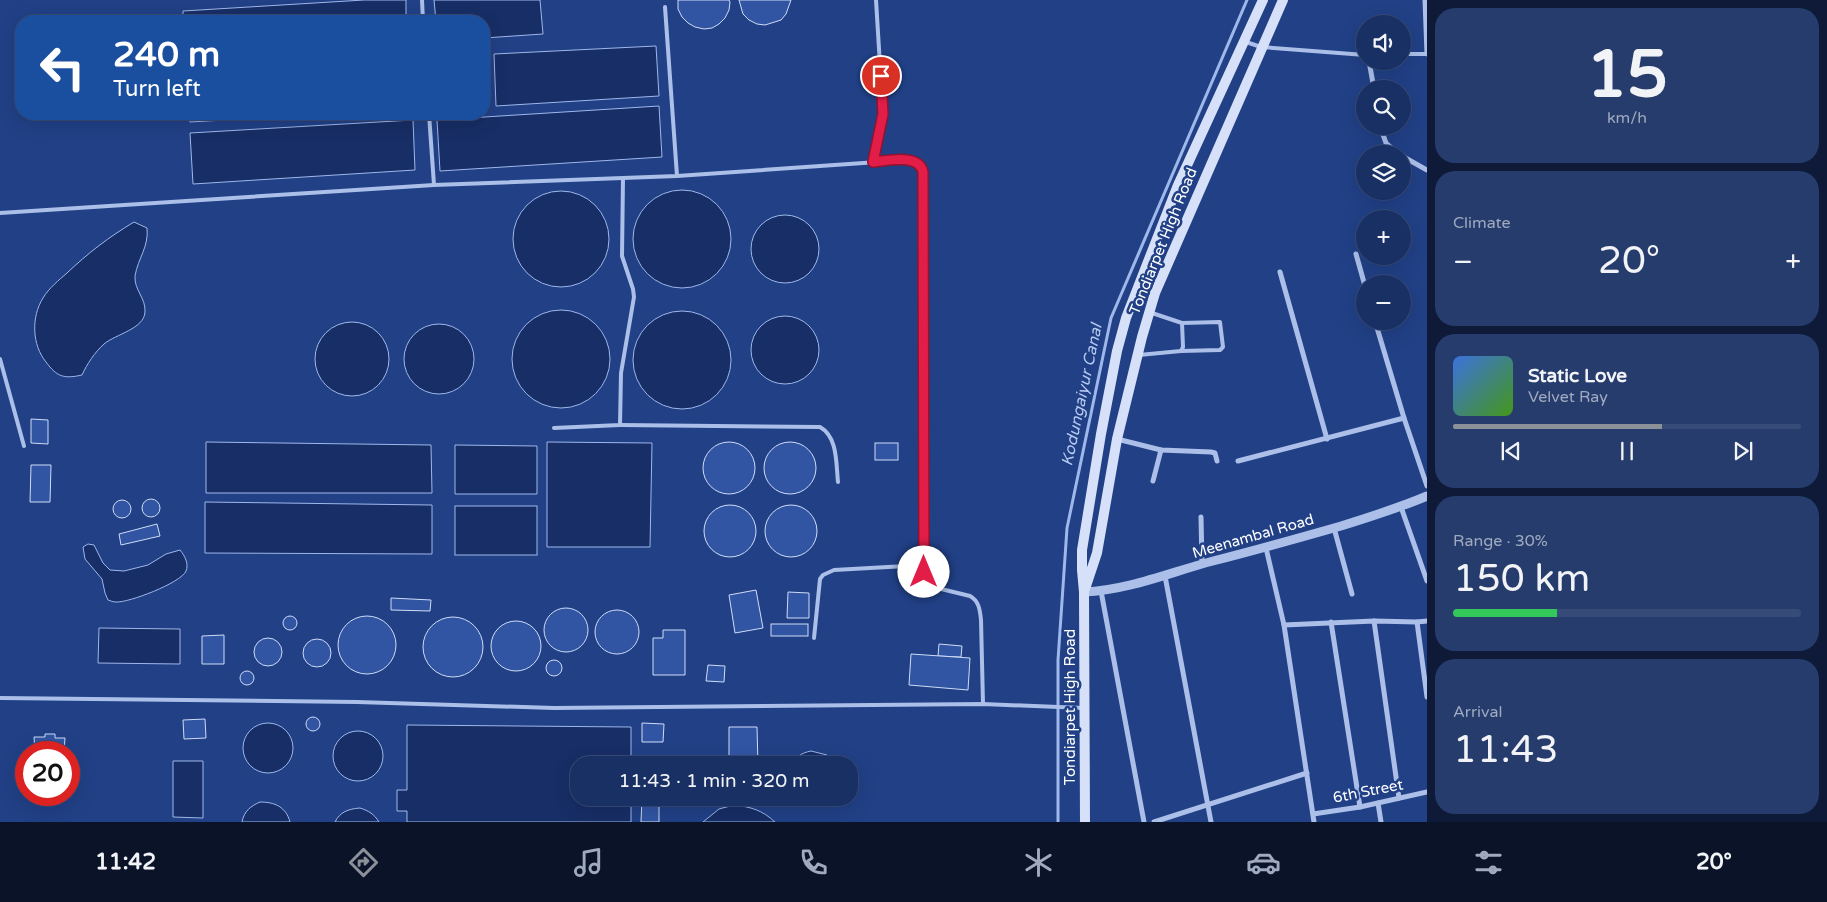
<!DOCTYPE html>
<meta charset="utf-8">
<style>
:root{--surface:#193064;--page:#263c6d;--text:#f1f3f6;--muted:#9fa9bf;--line:#374b78;--accent:#8c9099}
body{margin:0;font-family:"Varela Round",sans-serif;background:var(--page);color:var(--text);height:100vh;display:flex;flex-direction:column;font-size:19px;white-space:nowrap}
*{box-sizing:border-box;margin:0}
p{font-size:16px;color:var(--muted)}
.icon{flex:none;width:28px;height:28px;fill:none;stroke:currentColor;stroke-width:2;stroke-linecap:round;stroke-linejoin:round}
.map{position:relative;flex:1;overflow:hidden}
.drawer{display:flex;flex-direction:column;gap:8px;padding:8px;background:#0e1a37;width:400px}
.drawer>*{flex:none}
.top-card{position:absolute;left:15px;top:15px;width:475px;height:105px;border-radius:20px;box-shadow:0 5px 20px #0002,0 0 0 1px var(--line);background:#1a4fa0;color:#fff;overflow:hidden}
.fabs{position:absolute;left:1356px;top:15px;display:grid;gap:10px}
.fabs a{display:grid;place-items:center;width:55px;height:55px;border-radius:50%;background:var(--surface);box-shadow:0 5px 20px #0002,0 0 0 1px var(--line);font-size:25px}
.speed{position:absolute;left:15px;top:741px;display:flex;gap:10px;font-size:25px;font-weight:700;text-align:center}
.speed>*{display:grid;place-content:center;width:65px;height:65px;border-radius:50%;background:var(--surface);box-shadow:0 5px 20px #0002,0 0 0 1px var(--line);line-height:1}
.speed .limit{border:8px solid #d22;background:#fff;color:#111}
.pin{position:absolute;display:grid;place-items:center;width:42px;height:42px;color:#fff;margin:-21px;border:2px solid #fff;border-radius:50%;box-shadow:0 1px 5px #0007}
.me{position:absolute;width:55px;margin:-28px;rotate:0deg;stroke-linejoin:round;filter:drop-shadow(0 0 4px #0008)}
.turn{display:flex;align-items:center;gap:18px;height:105px;padding:0 15px;font-size:22px}
.turn .icon{width:65px;height:65px;stroke-width:2.5}
.turn b{display:block;font-size:35px;line-height:42px}
.big{font-size:38px;font-weight:600;line-height:1.1}
.drawer .tile{flex:1;display:flex;flex-direction:column;justify-content:center;gap:8px;min-width:0;padding:0 18px;border-radius:20px;background:var(--page)}
.drawer .dial{align-items:center;gap:0}
.dial b{font-size:65px;line-height:1}
.song{display:flex;align-items:center;gap:15px}
.cover{width:60px;height:60px;border-radius:8px;background:linear-gradient(135deg,hsl(220 70% 55%),hsl(100 70% 35%))}
.played{height:5px;border-radius:2px;background:linear-gradient(90deg,var(--accent) 60%,var(--line) 60%)}
.keys{display:flex;justify-content:space-around;direction:ltr}
.heat{display:flex;justify-content:space-between;align-items:center;font-size:28px;direction:ltr}
.charge{height:8px;border-radius:4px;background:linear-gradient(90deg,#34c759 30%,var(--line) 0)}
.trip{position:absolute;left:570px;top:756px;width:288px;height:50px;border-radius:20px;background:var(--surface);box-shadow:0 5px 20px #0002,0 0 0 1px var(--line);font-weight:600;line-height:50px;text-align:center}
.tabs{display:flex;height:80px;justify-content:space-around;align-items:center;background:#0a1328;color:var(--muted)}
.tabs .icon{width:35px;height:35px}
.tabs .selected{color:var(--accent)}
.tabs b{font-size:22px;color:var(--text)}
main{display:flex;flex:1;min-height:0}
.map>svg:first-child{display:block}
.water{fill:#172e66;stroke:#9fb8eb}
.lines{fill:none;stroke-linecap:round;stroke-linejoin:round}
.stream{stroke:#9fb8eb;stroke-width:3}
.building{fill:#3155a3;stroke:#cfdcf7}
.service{stroke:#abbfe9;stroke-width:4}
.minor{stroke:#abbfe9;stroke-width:5}
.tertiary{stroke:#abbfe9;stroke-width:9}
.secondary{stroke:#d6e0f8;stroke-width:10}
.route-casing{stroke:#92132f;stroke-width:12}
.route{stroke:#e11d48;stroke-width:9}
.labels{text-anchor:middle;dominant-baseline:central;stroke-width:5;stroke-linejoin:round;paint-order:stroke}
.street-label{font-size:15px;fill:#fff;stroke:#214086}
.water-label{font-size:16px;font-style:italic;fill:#b6c9f1;stroke:#214086}
</style>
<main>
<div class="map">
<svg width="1427" height="822" viewBox="0 0 1427 822">
<rect width="100%" height="100%" fill="#214086"/>
<g class="water">
<path d="M364 0H406V21H183V11Z"/>
<path d="M434 0H540L543 34 484 38V21H436Z"/>
<path d="M656 46 659 96 496 106 494 54Z"/>
<path d="M659 106 662 157 440 171 437 120Z"/>
<path d="M189 114H327L190 122Z"/>
<path d="M413 120 415 170 193 184 190 133Z"/>
<circle cx="682" cy="239" r="49"/>
<circle cx="561" cy="239" r="48"/>
<circle cx="785" cy="249" r="34"/>
<path d="M134 222 147 228C149 247 138 258 135 276 134 290 146 298 145 312 144 329 116 334 104 344 95 352 87 364 82 375 64 379 57 377 46 362 32 345 31 317 43 298 49 288 59 280 67 273 88 253 109 237 134 222Z"/>
<circle cx="561" cy="359" r="49"/>
<circle cx="682" cy="360" r="49"/>
<circle cx="785" cy="350" r="34"/>
<circle cx="352" cy="359" r="37"/>
<circle cx="439" cy="359" r="35"/>
<path d="M206 442 431 445 432 493H206Z"/>
<path d="M547 442 652 443 650 547H547Z"/>
<path d="M455 445 537 446V494H455Z"/>
<path d="M205 502 432 505V554L205 553Z"/>
<rect x="455" y="506" width="82" height="49"/>
<path d="M88 544 94 545 103 563 110 570 124 571 148 565 166 554 180 550C185 556 189 564 186 571 181 583 128 603 116 602 113 602 111 601 108 600L105 593 102 579 85 559 83 547Z"/>
<path d="M99 628 180 629V664L98 663Z"/>
<circle cx="268" cy="748" r="25"/>
<path d="M407 725 631 727V765H579V798H631V822H407V811H397V790H407Z"/>
<circle cx="358" cy="756" r="25"/>
<path d="M811 751 827 755 835 765H790C796 757 801 753 811 751Z"/>
<path d="M173 761H203V818L173 817Z"/>
<path d="M260 802C275 802 286 807 290 822H242C244 811 251 806 260 802Z"/>
<path d="M734 805C751 807 762 810 775 822H703L719 809Z"/>
<path d="M360 808C369 811 374 814 379 822H335C340 812 348 809 360 808Z"/>
</g>
<g class="lines">
<path class="stream" d="M1058 822V660L1067 528 1111 318 1247 0"/>
</g>
<g class="building">
<path d="M678 0H729L730 2 729 10 725 18 719 24 712 28 704 29 695 27 688 23 682 17 678 9Z"/>
<path d="M739 0H791L786 14 781 20 765 25 757 24 749 20 743 14Z"/>
<path d="M31 419 48 420V444L31 443Z"/>
<circle cx="790" cy="468" r="26"/>
<circle cx="729" cy="468" r="26"/>
<rect x="875" y="443" width="23" height="17"/>
<path d="M31 465H51L50 502H30Z"/>
<circle cx="151" cy="508" r="9"/>
<circle cx="122" cy="509" r="9"/>
<circle cx="791" cy="531" r="26"/>
<circle cx="730" cy="531" r="26"/>
<path d="M157 524 160 536 121 545 119 534Z"/>
<path d="M756 590 763 628 735 633 729 595Z"/>
<path d="M788 592 809 593V618H787Z"/>
<path d="M391 598 431 600 430 611 391 610Z"/>
<circle cx="566" cy="630" r="22"/>
<circle cx="617" cy="632" r="22"/>
<circle cx="367" cy="645" r="29"/>
<circle cx="290" cy="623" r="7"/>
<circle cx="453" cy="647" r="30"/>
<circle cx="516" cy="646" r="25"/>
<rect x="771" y="624" width="37" height="12"/>
<path d="M663 630H685V675H653V638H663Z"/>
<path d="M224 635V664H202V636Z"/>
<circle cx="268" cy="652" r="14"/>
<circle cx="317" cy="653" r="14"/>
<path d="M939 644 962 646 961 657 938 656Z"/>
<path d="M911 654 970 658 968 690 909 685Z"/>
<circle cx="554" cy="668" r="8"/>
<path d="M708 665 725 666 724 682 706 681Z"/>
<circle cx="247" cy="678" r="7"/>
<circle cx="313" cy="724" r="7"/>
<path d="M205 719 206 738 184 739 183 720Z"/>
<path d="M642 723 664 724 663 742H642Z"/>
<path d="M729 727H757L758 765H729Z"/>
<path d="M45 734H55V738H65L64 752H35L34 737H45Z"/>
<path d="M642 759H660L659 765H642Z"/>
<path d="M642 798H659V822H641Z"/>
</g>
<g class="lines">
<g class="service">
<path d="M422 0 423 21"/>
<path d="M665 7 677 176"/>
<path d="M1246 42 1261 47 1365 55"/>
<path d="M1402 54H1427"/>
<path d="M429 114 434 185"/>
<path d="M873 162 883 114 876 0"/>
<path d="M0 213 434 185 677 176 907 160C916 161 921 163 923 172L924 576 928 584 933 587 970 596C979 601 980 610 981 620L983 704"/>
<path d="M1181 351 1220 350 1223 347 1220 322 1182 323"/>
<path d="M1139 355 1181 351 1183 347 1182 323 1149 312"/>
<path d="M0 359 24 446"/>
<path d="M620 425 820 427C838 437 836 464 838 482"/>
<path d="M554 428 620 425 621 373 634 297 633 289 622 256 623 178"/>
<path d="M814 638 820 579 823 575 834 570 924 565"/>
<path d="M0 698 357 702 554 708 983 704 1083 708"/>
</g>
<g class="minor">
<path d="M1425 0 1427 54"/>
<path d="M1369 61 1374 89"/>
<path d="M1380 126 1386 143 1398 154"/>
<path d="M1402 156 1427 170"/>
<path d="M1356 254 1365 286"/>
<path d="M1280 272 1327 439"/>
<path d="M1375 321 1404 418 1427 486"/>
<path d="M1117 439 1161 450 1211 452 1215 453 1217 461"/>
<path d="M1238 461 1404 418"/>
<path d="M1153 481 1161 450"/>
<path d="M1401 507 1427 581"/>
<path d="M1201 517 1202 564"/>
<path d="M1334 528 1352 594"/>
<path d="M1266 548 1284 625 1314 822"/>
<path d="M1165 576 1211 822"/>
<path d="M1101 591 1144 822"/>
<path d="M1374 621 1399 798"/>
<path d="M1331 622 1360 807"/>
<path d="M1417 622 1427 697"/>
<path d="M1284 625 1374 621 1417 622 1427 621"/>
<path d="M1378 803 1381 822"/>
<path d="M1313 814 1360 807 1427 792"/>
<path d="M1154 822 1307 773"/>
</g>
<path class="tertiary" d="M1084 592C1129 590 1171 572 1213 561 1256 550 1299 538 1341 526 1370 517 1399 508 1427 496"/>
<g class="secondary">
<path d="M1085 589 1097 553 1117 439 1142 337 1155 293 1283 0"/>
<path d="M1085 822 1084 592 1082 570V550L1101 434 1117 351 1126 318 1178 185 1263 0"/>
</g>
</g>
<g class="lines">
<defs>
<path id="route" d="M881 76 883 114 873 162C887 161 919 153 923 172L924 572"/>
</defs>
<use href="#route" class="route-casing"/>
<use href="#route" class="route"/>
</g>
<g class="labels">
<g class="street-label">
<text transform="translate(1163 241) rotate(-68)">Tondiarpet High Road</text>
<text transform="translate(1253 536) rotate(-16)">Meenambal Road</text>
<text transform="translate(1070 707) rotate(-90)">Tondiarpet High Road</text>
<text transform="translate(1368 791) rotate(-11)">6th Street</text>
</g>
<g class="water-label">
<text transform="translate(1082 395) rotate(-78)">Kodungaiyur Canal</text>
</g>
</g>
</svg>
<div class="fabs">
<a><svg class="icon" aria-label="sound" viewBox="0 0 24 24"><path d="M4 9h4l5-4v14l-5-4H4zM17 9q2 3 0 6"/></svg></a>
<a><svg class="icon" aria-label="search" viewBox="0 0 24 24"><circle cx="10" cy="10" r="6"/><path d="M15 15l6 6"/></svg></a>
<a><svg class="icon" aria-label="layers" viewBox="0 0 24 24"><path d="M12 4l9 5-9 5-9-5zM3 14l9 5 9-5"/></svg></a>
<a>+</a>
<a>−</a>
</div>
<div class="speed"><div class="limit">20</div></div>
<div class="pin" style="left:881px;top:76px;background:#d93025"><svg class="icon" aria-label="arrive" viewBox="0 0 24 24"><path d="M6 21V4h12l-3 4 3 4H6"/></svg></div>
<svg class="me" style="left:924px;top:572px" viewBox="-20 -20 40 40"><circle r="19" fill="#fff"/><path d="M0-13L10 11 0 6-10 11z" fill="#e11d48"/></svg>
<div class="trip">11:43 · 1 min · 320 m</div>
<div class="top-card">
<div class="turn"><svg class="icon" aria-label="left" viewBox="0 0 24 24"><path d="M17 20v-9H6M10 6l-5 5 5 5"/></svg><div><b>240 m</b>Turn left</div></div>
</div>
</div>
<section class="drawer">
<div class="tile dial"><b>15</b><p>km/h</p></div>
<div class="tile"><p>Climate</p>
<div class="heat"><a>−</a><b class="big">20°</b><a>+</a></div>
</div>
<div class="tile">
<div class="song"><i class="cover"></i><div><b>Static Love</b><p>Velvet Ray</p></div></div>
<div class="played"></div>
<div class="keys"><svg class="icon" aria-label="previous" viewBox="0 0 24 24"><path d="M18 5L8 12l10 7zM5 5v14"/></svg><svg class="icon" aria-label="pause" viewBox="0 0 24 24"><path d="M8 5v14M16 5v14"/></svg><svg class="icon" aria-label="next" viewBox="0 0 24 24"><path d="M6 5l10 7-10 7zM19 5v14"/></svg></div>
</div>
<div class="tile"><p>Range · 30%</p><b class="big">150 km</b><div class="charge"></div></div>
<div class="tile"><p>Arrival</p><b class="big">11:43</b></div>
</section>
</main>
<nav class="tabs">
<b>11:42</b>
<svg class="icon selected" aria-label="directions" viewBox="0 0 24 24"><path d="M12 3l9 9-9 9-9-9zM9 14v-3h6M13 9l2 2-2 2"/></svg>
<svg class="icon" aria-label="music" viewBox="0 0 24 24"><path d="M9 18V5l10-2v13"/><circle cx="6" cy="18" r="3"/><circle cx="16" cy="16" r="3"/></svg>
<svg class="icon" aria-label="phone" viewBox="0 0 24 24"><path d="M5 4h4l2 5-3 2q2 4 5 5l2-3 5 2v4C11 20 4 13 5 4z"/></svg>
<svg class="icon" aria-label="climate" viewBox="0 0 24 24"><path d="M12 3v18M4 7l16 10M4 17L20 7"/></svg>
<svg class="icon" aria-label="car" viewBox="0 0 24 24"><path d="M5 17H2v-5l4-1 3-4h7l3 4 3 1v5h-3M9 17h6M6 11h13"/><circle cx="7" cy="17" r="2"/><circle cx="17" cy="17" r="2"/></svg>
<svg class="icon" aria-label="filters" viewBox="0 0 24 24"><path d="M4 7h16M4 17h16"/><circle cx="9" cy="7" r="2"/><circle cx="15" cy="17" r="2"/></svg>
<b>20°</b>
</nav>
